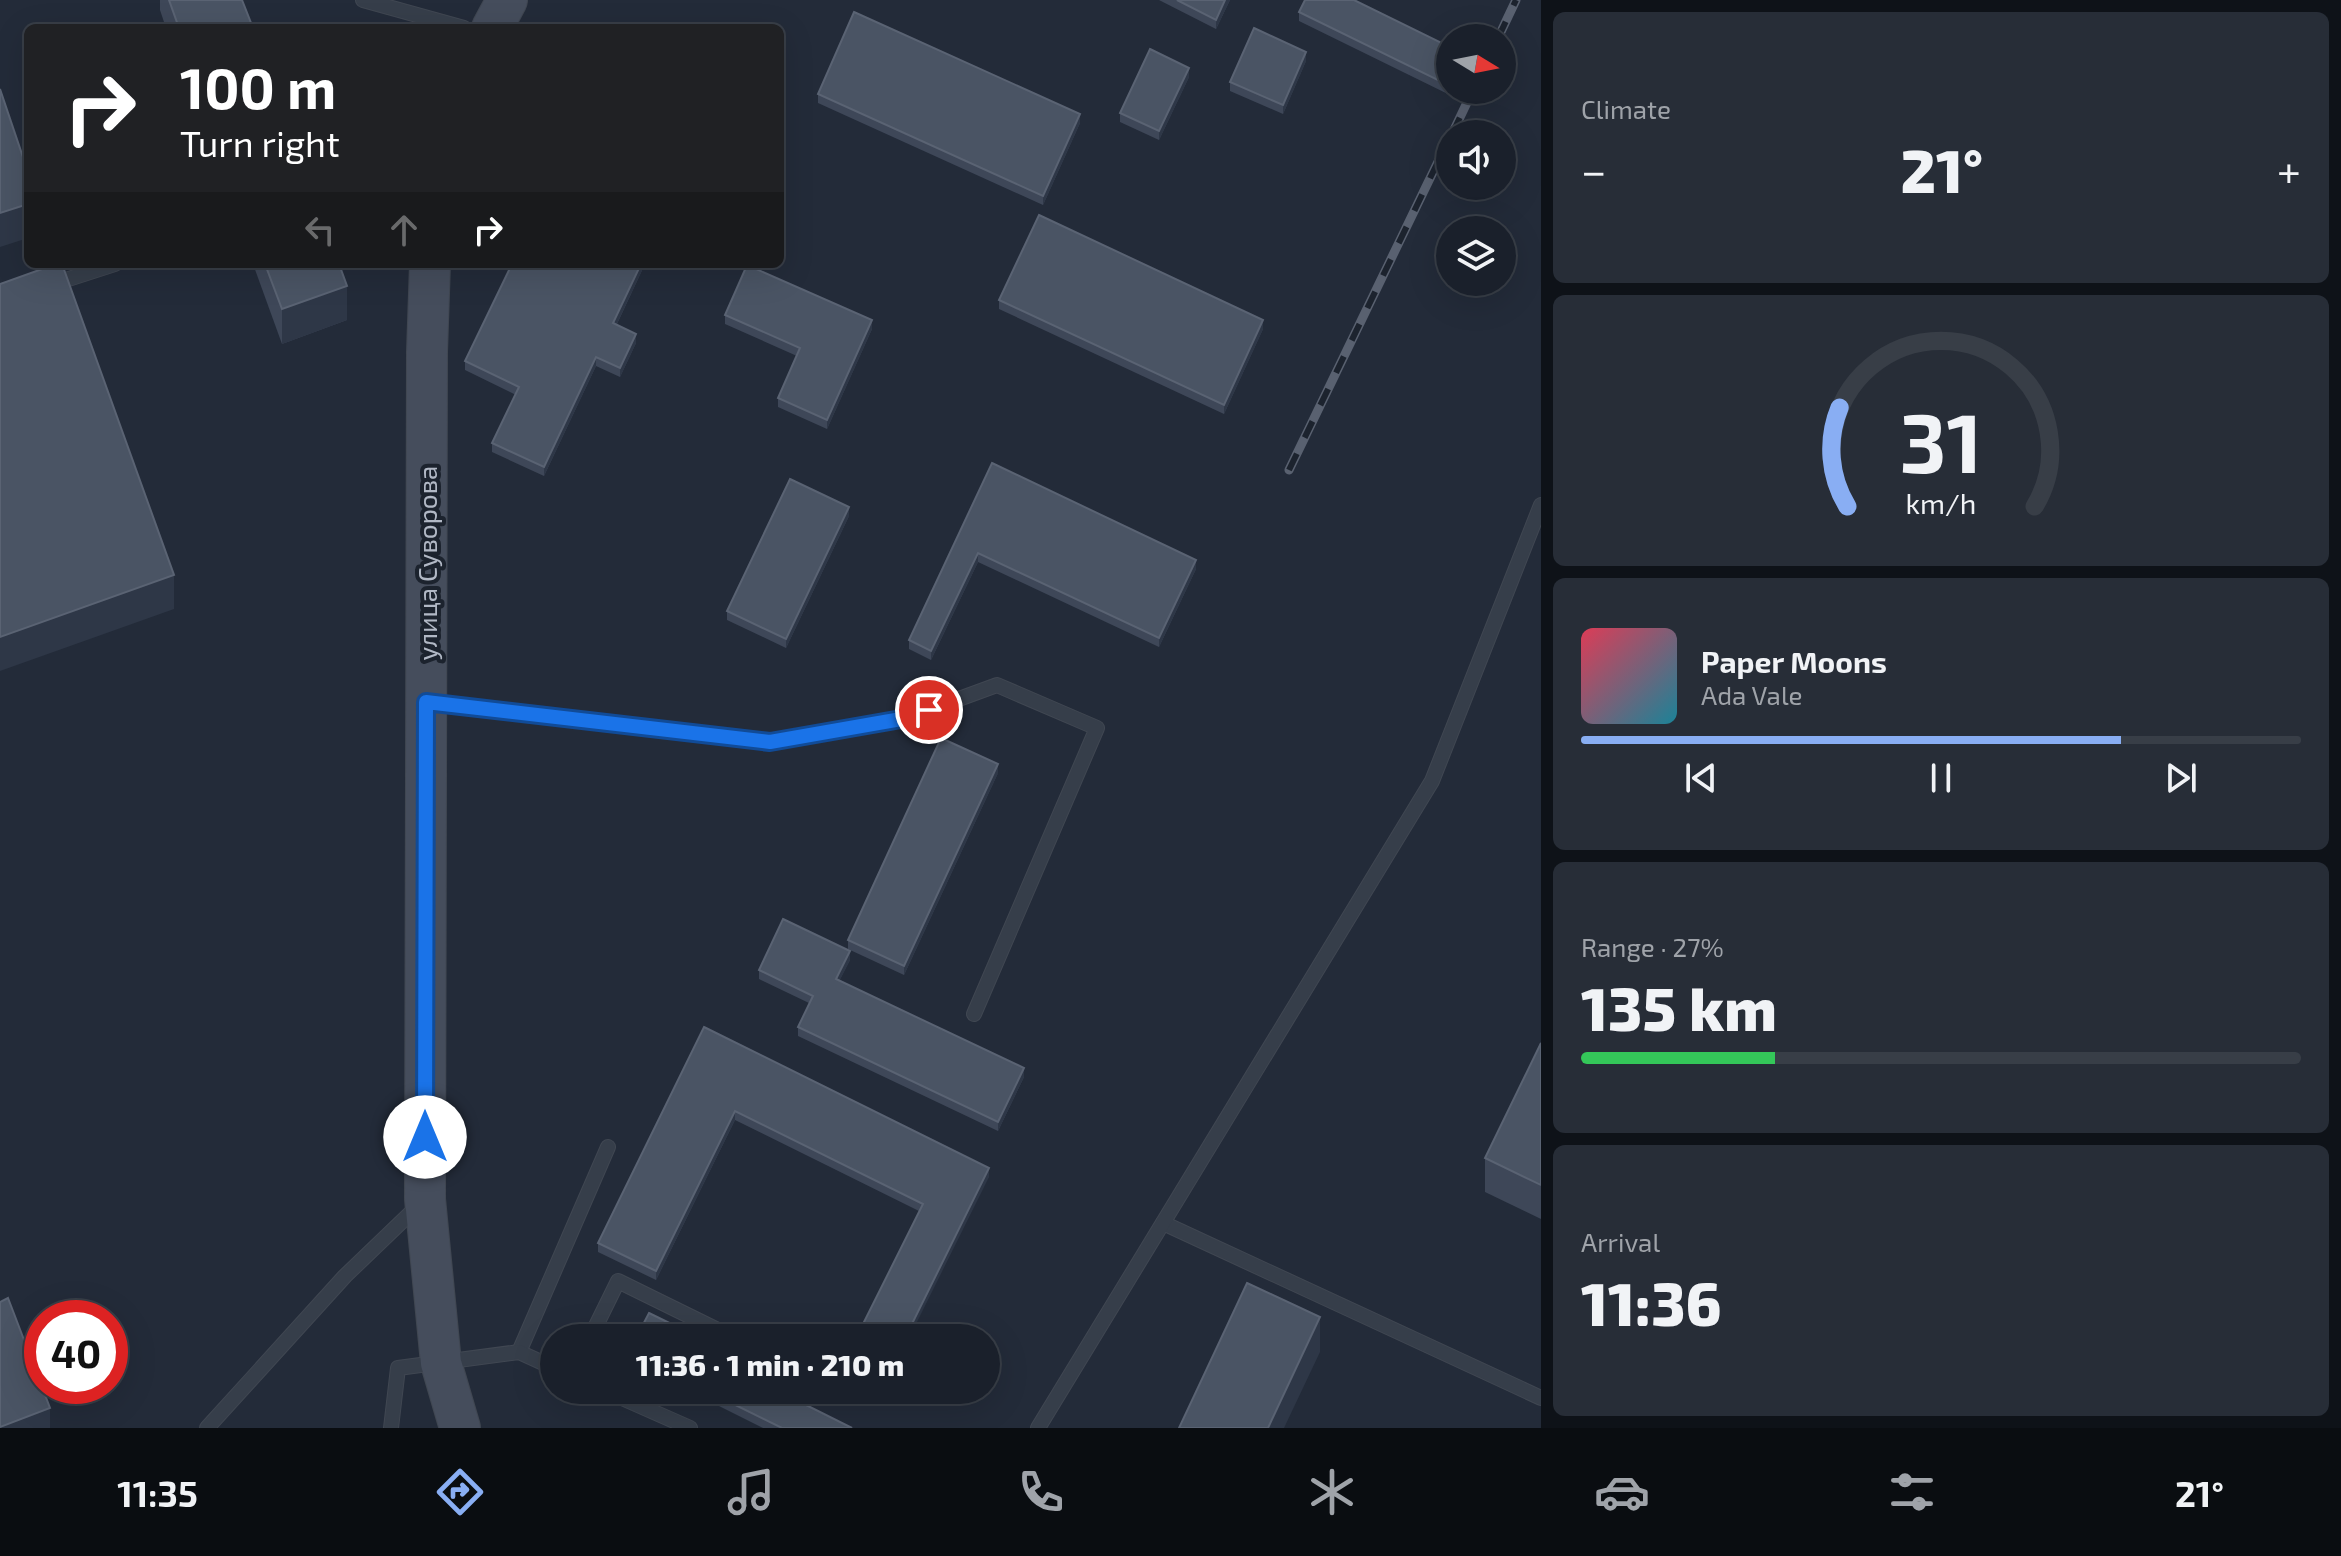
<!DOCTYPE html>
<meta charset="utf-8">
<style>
:root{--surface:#1a202b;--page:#272d37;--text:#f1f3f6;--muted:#9fa3a9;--line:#383e47;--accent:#89aef3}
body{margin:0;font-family:"Exo 2",sans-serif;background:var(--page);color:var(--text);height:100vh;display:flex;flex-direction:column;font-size:30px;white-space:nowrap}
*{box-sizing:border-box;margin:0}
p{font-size:26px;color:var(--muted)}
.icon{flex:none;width:44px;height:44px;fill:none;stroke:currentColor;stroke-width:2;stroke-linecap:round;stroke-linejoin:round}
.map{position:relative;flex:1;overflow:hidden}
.side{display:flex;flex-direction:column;gap:12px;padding:12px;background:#0e1218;width:800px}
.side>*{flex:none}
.top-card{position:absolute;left:24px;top:24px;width:760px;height:244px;border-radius:12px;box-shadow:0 8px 32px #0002,0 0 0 2px var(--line);background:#202124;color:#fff;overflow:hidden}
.needle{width:52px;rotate:100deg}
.tools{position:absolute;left:1436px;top:24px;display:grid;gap:16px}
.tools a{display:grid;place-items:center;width:80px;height:80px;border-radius:50%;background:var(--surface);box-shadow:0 8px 32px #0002,0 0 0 2px var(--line);font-size:40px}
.speed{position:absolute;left:24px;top:1300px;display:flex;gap:16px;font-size:40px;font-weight:700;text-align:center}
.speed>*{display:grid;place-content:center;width:104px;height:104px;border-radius:50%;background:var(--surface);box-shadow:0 8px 32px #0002,0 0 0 2px var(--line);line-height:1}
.speed .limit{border:12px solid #d22;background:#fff;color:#111}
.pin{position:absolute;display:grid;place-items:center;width:68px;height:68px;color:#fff;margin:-34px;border:4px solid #fff;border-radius:50%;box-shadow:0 2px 8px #0007}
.me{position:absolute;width:88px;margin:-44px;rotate:0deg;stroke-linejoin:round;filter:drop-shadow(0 0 6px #0008)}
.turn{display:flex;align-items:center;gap:28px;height:168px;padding:0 24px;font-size:36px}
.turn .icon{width:104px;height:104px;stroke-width:2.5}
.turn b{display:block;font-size:56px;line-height:68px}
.lanes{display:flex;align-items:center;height:76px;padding:0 24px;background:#0003;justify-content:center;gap:40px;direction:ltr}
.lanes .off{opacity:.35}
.big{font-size:60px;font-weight:800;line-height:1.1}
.side .tile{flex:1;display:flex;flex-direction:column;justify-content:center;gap:12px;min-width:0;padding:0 28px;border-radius:12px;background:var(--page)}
.side .dial{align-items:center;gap:0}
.dial svg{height:208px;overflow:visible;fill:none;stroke:var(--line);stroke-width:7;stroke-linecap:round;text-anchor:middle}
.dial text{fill:var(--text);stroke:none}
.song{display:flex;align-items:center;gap:24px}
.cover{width:96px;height:96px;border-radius:12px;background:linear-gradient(135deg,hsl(350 70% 55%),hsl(190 70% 35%))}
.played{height:8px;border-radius:4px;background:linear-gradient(90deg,var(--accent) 75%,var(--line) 75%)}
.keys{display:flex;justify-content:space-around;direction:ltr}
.heat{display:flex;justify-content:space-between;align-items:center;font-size:44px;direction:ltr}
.charge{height:12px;border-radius:6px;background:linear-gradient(90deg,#34c759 27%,var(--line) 0)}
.trip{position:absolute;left:540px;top:1324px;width:460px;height:80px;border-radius:40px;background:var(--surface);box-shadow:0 8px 32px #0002,0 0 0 2px var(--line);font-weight:800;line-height:80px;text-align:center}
.tabs{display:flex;height:128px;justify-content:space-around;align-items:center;background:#0a0d11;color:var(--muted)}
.tabs .icon{width:56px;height:56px}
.tabs .active{color:var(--accent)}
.tabs b{font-size:36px;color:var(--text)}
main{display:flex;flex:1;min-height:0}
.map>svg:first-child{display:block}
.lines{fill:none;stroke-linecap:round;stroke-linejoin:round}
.lane-casing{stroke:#404752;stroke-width:16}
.secondary-casing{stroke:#404752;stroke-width:42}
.lane{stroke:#363e4a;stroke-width:14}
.secondary{stroke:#454d5c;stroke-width:40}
.rail-casing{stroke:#596170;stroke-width:9}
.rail{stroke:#1c232e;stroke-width:6;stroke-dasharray:18;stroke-linecap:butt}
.wall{fill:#3e4758}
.shaded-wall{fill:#2e3747}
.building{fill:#4a5464;stroke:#5a6373;stroke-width:2}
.route-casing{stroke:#114b97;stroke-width:20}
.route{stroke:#1a73e8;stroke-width:14}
.labels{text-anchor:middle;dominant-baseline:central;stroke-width:8;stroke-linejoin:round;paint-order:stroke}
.street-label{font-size:26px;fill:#b1b8c5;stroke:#1c232e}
</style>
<main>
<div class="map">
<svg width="1541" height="1428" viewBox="0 0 1541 1428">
<rect width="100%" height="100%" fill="#232b39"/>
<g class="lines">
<defs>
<g id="lane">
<path d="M363 0 464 28"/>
<path d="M50 285 115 264"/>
<path d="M430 702 770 742 907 718 997 685 1097 728 974 1014"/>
<path d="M1163 1223 1541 1398"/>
<path d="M590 1338 618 1281 734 1338"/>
<path d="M519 1352 608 1147"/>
<path d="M604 1390 690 1428"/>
<path d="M207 1428 345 1276 419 1205"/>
<path d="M391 1428 398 1368 519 1352 554 1368"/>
<path d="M1038 1428 1432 781 1541 505"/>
</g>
<g id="secondary">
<path d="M492 28 507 0"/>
<path d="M430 264 427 352 425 1199 441 1363 460 1428"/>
</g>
</defs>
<use href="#lane" class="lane-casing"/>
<use href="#secondary" class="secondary-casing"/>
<use href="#lane" class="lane"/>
<use href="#secondary" class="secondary"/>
<defs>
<g id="rail">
<path d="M1498 38 1516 0"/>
<path d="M1452 134 1473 90"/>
<path d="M1289 470 1450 137"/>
</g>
</defs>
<use href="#rail" class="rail-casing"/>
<use href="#rail" class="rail"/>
</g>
<g class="wall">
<path d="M160 0H242L253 28H166L160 10Z"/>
<path d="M1159 0H1230L1216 29Z"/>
<path d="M1299 12 1450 47V90H1460L1456 98 1299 21Z"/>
<path d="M1306 61 1283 114 1230 91V82Z"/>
<path d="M1189 77 1159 140 1120 122V113Z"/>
<path d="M818 94 1080 123 1043 205 818 103Z"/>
<path d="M253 264H339L347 320 282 344Z"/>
<path d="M512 264H645L617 324 636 343 620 377 596 366 544 476 492 452V443L516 395 465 370V361Z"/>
<path d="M999 300 1263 329 1224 414 999 309Z"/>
<path d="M725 315 872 329 827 429 778 407V398L797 356 725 324Z"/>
<path d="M992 463 1196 569 1159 647 978 562 931 660 909 649V640Z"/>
<path d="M849 516 786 648 727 620V611Z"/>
<path d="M998 773 904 975 848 949V940Z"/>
<path d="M850 960 839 981 1024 1077 998 1131 798 1036V1027L809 1003 759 979V970Z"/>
<path d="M704 1027 989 1177 919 1211 735 1120 656 1280 598 1252V1243Z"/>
<path d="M1541 1043V1219L1485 1192V1158Z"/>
<path d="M687 1390H785L784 1394 852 1428H763Z"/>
<path d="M860 1390H884L879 1400Z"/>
</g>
<g class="shaded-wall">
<path d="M1225 0H1230L1216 29V20Z"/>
<path d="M1306 52V61L1283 114V105Z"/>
<path d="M1189 68V77L1159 140V131Z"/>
<path d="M1080 114V123L1043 205V196Z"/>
<path d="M28 204V238L0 247V213Z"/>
<path d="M641 264H645L613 332V323Z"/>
<path d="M347 286V320L282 344V309Z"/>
<path d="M872 320V329L827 429V420Z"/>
<path d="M1263 320V329L1224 414V405Z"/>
<path d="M636 334V343L620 377V368Z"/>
<path d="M596 357V366L544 476V467Z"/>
<path d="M849 507V516L786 648V639Z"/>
<path d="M978 553V562L931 660V651Z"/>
<path d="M1196 560V569L1159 647V638Z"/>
<path d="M174 575V609L0 671V637Z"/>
<path d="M998 764V773L904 975V966Z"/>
<path d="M850 951V960L836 988V979Z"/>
<path d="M1024 1068V1077L998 1131V1122Z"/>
<path d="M735 1111V1120L656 1280V1271Z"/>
<path d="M989 1168V1177L909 1338H905Z"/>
<path d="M1320 1317V1352L1284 1428H1268Z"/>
<path d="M879 1390H884L879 1400Z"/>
<path d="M50 1408V1428H0V1427Z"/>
</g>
<g class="building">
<path d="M169 0H242L253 28H179Z"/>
<path d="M1177 0H1225L1216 20Z"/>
<path d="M1305 0H1354L1450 47V86L1299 12Z"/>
<path d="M854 12 1080 114 1043 196 818 94Z"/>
<path d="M1254 28 1306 52 1283 105 1230 82Z"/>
<path d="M1150 49 1189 68 1159 131 1120 113Z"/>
<path d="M0 89 28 172V204L0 213Z"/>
<path d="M1039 215 1263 320 1224 405 999 300Z"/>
<path d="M56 264H62L174 575 0 637V284Z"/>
<path d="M265 264H339L347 286 282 309Z"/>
<path d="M512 264H641L613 323 636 334 620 368 596 357 544 467 492 443 519 387 465 361Z"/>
<path d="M747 265 872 320 827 420 778 398 800 348 725 315Z"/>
<path d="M992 463 1196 560 1159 638 978 553 931 651 909 640Z"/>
<path d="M790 479 849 507 786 639 727 611Z"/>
<path d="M941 738 998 764 904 966 848 940Z"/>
<path d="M783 919 850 951 836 979 1024 1068 998 1122 798 1027 813 996 759 970Z"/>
<path d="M704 1027 989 1168 905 1338H856L923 1204 735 1111 656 1271 598 1243Z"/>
<path d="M1541 1043V1185L1485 1158Z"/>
<path d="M1247 1283 1320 1317 1268 1428H1179Z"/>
<path d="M8 1298 50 1408 0 1427V1302Z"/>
<path d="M649 1313 700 1338H636Z"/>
<path d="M705 1390H781L780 1392 852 1428H782Z"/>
</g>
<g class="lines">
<defs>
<path id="route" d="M425 1137 426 702 770 742 907 718 929 710"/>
</defs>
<use href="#route" class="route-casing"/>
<use href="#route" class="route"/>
</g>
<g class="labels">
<g class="street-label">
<text transform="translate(426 563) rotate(-90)">улица Суворова</text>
</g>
</g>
</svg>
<div class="tools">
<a><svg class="needle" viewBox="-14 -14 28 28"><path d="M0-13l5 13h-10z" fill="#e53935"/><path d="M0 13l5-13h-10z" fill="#9fa3a9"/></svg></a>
<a><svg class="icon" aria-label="sound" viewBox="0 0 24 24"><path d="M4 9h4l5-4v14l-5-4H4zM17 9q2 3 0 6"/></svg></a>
<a><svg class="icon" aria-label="layers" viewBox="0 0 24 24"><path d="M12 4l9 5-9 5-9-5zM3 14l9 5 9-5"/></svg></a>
</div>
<div class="speed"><div class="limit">40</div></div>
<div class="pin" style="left:929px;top:710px;background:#d93025"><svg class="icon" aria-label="arrive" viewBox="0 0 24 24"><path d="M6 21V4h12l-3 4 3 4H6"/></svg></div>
<svg class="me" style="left:425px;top:1137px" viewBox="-20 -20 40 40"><circle r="19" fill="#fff"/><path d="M0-13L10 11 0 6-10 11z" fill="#1a73e8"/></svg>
<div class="trip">11:36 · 1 min · 210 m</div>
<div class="top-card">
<div class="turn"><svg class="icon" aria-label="right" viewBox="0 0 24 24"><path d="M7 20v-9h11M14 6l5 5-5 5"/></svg><div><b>100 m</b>Turn right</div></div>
<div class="lanes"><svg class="icon off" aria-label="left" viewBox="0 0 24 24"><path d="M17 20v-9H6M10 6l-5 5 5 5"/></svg><svg class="icon off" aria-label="ahead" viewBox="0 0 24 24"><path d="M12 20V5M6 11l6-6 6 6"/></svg><svg class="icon" aria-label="right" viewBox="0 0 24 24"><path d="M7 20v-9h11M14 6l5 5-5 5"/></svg></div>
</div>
</div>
<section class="side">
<div class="tile"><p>Climate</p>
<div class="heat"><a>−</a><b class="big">21°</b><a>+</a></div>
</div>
<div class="tile dial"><svg viewBox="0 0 100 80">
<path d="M14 69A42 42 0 1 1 86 69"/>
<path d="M14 69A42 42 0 0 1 11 31" stroke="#89aef3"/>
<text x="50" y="56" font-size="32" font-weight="700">31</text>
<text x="50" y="72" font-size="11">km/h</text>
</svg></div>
<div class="tile">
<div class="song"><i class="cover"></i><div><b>Paper Moons</b><p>Ada Vale</p></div></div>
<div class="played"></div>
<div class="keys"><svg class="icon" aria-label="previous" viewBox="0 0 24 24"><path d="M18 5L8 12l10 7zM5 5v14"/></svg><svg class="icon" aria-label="pause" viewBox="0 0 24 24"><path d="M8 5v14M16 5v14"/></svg><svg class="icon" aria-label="next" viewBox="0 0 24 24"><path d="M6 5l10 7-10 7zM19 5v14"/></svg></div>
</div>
<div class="tile"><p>Range · 27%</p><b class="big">135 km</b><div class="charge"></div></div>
<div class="tile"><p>Arrival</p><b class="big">11:36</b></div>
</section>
</main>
<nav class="tabs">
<b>11:35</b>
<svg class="icon active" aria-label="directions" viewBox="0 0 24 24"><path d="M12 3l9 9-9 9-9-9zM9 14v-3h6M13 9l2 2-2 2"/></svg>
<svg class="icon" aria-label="music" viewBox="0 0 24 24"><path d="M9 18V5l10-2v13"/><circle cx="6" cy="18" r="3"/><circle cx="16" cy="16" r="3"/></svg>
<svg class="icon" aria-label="phone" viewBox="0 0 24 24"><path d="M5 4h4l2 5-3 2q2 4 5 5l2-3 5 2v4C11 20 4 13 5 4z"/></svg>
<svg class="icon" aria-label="climate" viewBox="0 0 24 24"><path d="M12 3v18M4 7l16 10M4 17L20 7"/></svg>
<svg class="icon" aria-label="car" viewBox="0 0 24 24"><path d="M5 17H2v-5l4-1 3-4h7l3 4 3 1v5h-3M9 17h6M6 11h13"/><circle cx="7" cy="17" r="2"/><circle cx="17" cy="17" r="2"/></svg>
<svg class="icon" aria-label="filters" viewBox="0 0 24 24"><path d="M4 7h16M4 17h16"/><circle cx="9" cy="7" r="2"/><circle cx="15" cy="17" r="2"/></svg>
<b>21°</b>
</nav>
